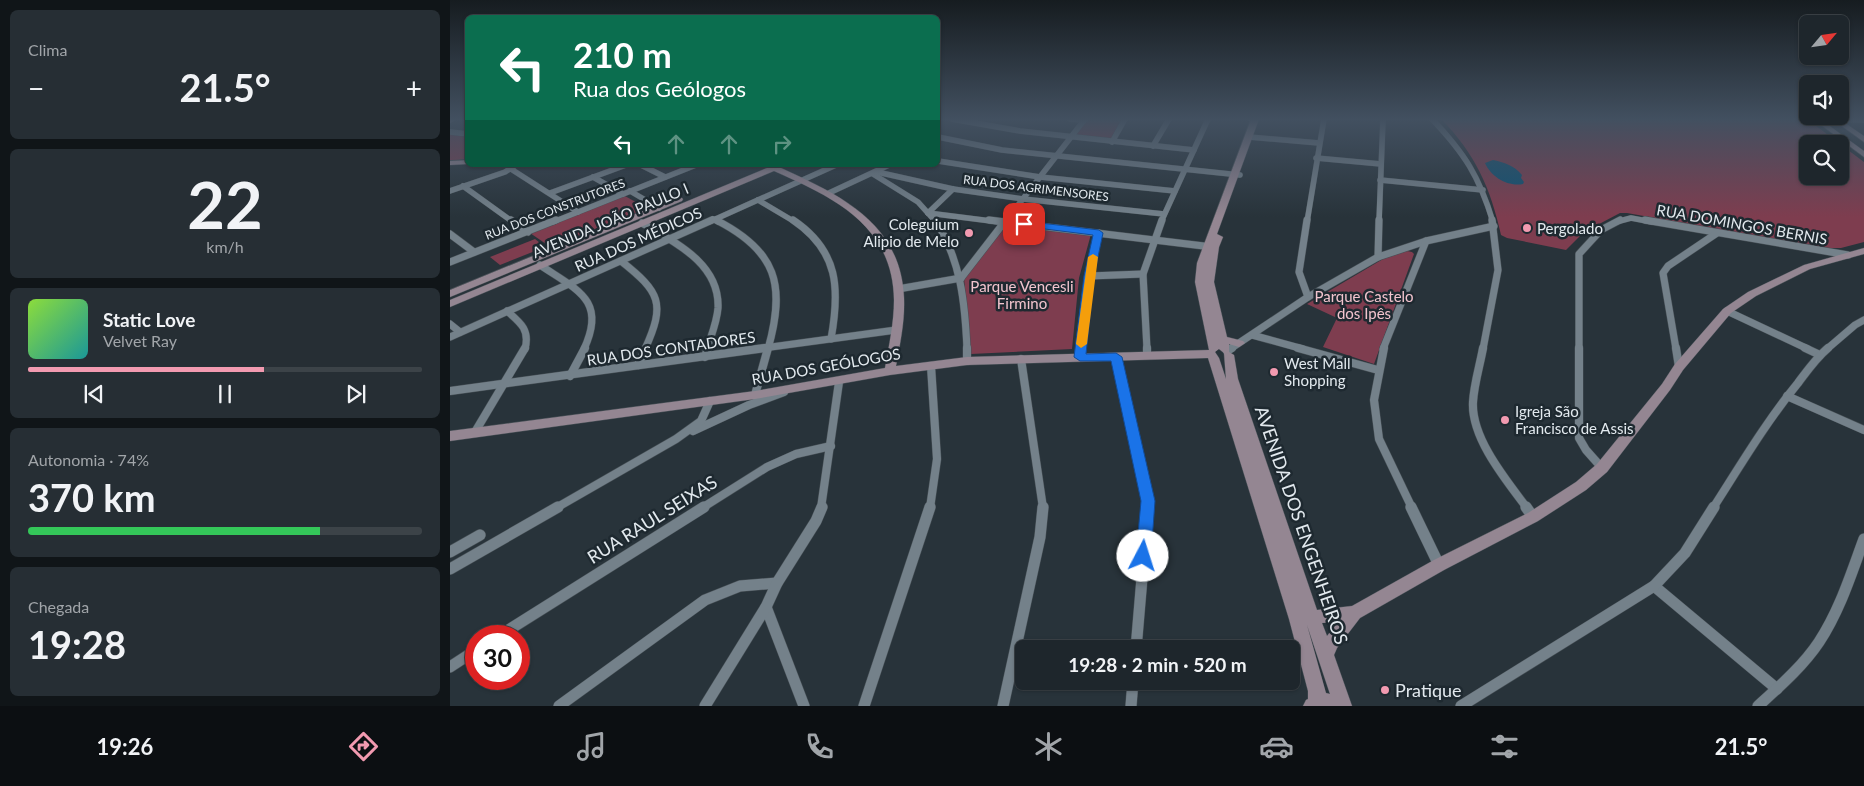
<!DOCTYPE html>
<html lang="pt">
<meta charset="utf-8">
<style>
:root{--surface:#1e262c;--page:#262e34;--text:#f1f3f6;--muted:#a1a5a9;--line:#3c4348;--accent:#f29ab0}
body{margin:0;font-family:Lato,sans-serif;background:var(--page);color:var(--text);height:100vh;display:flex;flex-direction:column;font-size:19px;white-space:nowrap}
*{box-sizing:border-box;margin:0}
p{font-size:16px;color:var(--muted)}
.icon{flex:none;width:28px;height:28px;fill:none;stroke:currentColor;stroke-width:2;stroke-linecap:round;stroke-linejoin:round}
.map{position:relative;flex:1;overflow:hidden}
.details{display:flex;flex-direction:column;gap:10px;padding:10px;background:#101518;width:450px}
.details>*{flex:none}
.hud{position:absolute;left:15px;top:15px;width:475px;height:152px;border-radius:8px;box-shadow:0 1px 4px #0004,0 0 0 1px var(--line);background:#0b6e4f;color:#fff;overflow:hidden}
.needle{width:32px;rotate:61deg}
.tools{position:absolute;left:1349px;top:15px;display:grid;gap:10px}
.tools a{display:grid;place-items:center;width:50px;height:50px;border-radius:8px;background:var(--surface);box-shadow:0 1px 4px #0004,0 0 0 1px var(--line);font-size:25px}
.speed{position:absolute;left:15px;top:625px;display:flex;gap:10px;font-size:25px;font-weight:700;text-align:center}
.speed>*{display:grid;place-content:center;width:65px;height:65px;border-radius:50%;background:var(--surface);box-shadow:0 1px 4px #0004,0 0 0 1px var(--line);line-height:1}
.speed .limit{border:8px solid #d22;background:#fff;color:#111}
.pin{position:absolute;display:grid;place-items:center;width:42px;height:42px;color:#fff;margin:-21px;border-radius:10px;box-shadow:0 2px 8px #0006}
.me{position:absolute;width:55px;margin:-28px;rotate:5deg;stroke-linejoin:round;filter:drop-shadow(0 0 4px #0008)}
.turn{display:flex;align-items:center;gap:18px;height:105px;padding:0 25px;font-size:22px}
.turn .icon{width:65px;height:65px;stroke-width:2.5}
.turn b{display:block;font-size:35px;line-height:42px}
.lanes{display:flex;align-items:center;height:48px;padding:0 25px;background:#0003;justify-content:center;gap:25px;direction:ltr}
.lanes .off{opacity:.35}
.big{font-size:38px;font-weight:700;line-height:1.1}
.details .tile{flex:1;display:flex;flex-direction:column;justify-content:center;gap:8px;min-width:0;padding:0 18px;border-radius:8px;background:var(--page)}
.details .dial{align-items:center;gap:0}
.dial b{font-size:65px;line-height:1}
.song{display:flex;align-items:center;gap:15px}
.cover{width:60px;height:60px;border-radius:8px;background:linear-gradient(135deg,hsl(90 70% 55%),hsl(180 70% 35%))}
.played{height:5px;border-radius:2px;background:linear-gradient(90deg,var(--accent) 60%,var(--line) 60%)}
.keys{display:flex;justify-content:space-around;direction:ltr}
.heat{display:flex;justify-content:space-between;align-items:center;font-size:28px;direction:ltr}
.charge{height:8px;border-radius:4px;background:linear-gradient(90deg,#34c759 74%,var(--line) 0)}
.trip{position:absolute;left:565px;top:640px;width:285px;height:50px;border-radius:8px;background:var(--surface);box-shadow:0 1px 4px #0004,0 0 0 1px var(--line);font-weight:700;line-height:50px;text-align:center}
.menu{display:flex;height:80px;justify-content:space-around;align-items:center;background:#0c0f12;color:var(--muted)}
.menu .icon{width:35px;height:35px}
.menu .active{color:var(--accent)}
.menu b{font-size:22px;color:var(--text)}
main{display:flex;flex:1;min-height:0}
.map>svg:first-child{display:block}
.green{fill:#7e3d4f}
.water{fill:#105173}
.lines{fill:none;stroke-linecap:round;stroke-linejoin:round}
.street-far3-casing{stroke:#475056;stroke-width:6}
.street-far2-casing{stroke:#475056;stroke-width:8}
.street-far1-casing{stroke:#475056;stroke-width:9}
.street-casing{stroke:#475056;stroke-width:12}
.secondary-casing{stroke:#475056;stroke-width:1}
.street-far3{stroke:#74818a;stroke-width:5.5}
.street-far2{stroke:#74818a;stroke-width:7}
.street-far1{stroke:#74818a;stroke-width:8}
.street{stroke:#74818a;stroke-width:11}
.secondary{fill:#948692;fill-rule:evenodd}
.route{fill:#1a73e8;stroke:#114b97}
.slow{fill:#f59e0b}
.poi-dot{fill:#f29ab0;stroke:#1e2930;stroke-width:2}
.labels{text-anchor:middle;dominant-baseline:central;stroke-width:5;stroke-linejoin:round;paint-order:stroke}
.far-street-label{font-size:12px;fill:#e2e9ee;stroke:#1e2930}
.street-label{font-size:15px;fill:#e2e9ee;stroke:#1e2930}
.poi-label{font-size:15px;fill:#e2e9ee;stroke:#1e2930;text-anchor:start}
.park-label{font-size:15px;fill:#f2c4ce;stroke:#1e2930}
.near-street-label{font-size:18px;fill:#e2e9ee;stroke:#1e2930}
.near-poi-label{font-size:18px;fill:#e2e9ee;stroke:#1e2930;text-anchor:start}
</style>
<main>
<section class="details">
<div class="tile"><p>Clima</p>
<div class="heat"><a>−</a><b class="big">21.5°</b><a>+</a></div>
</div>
<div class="tile dial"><b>22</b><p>km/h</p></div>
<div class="tile">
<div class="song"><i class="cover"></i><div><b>Static Love</b><p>Velvet Ray</p></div></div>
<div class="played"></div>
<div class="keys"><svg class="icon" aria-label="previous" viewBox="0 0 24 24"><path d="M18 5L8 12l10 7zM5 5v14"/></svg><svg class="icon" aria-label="pause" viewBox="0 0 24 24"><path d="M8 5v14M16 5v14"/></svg><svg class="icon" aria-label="next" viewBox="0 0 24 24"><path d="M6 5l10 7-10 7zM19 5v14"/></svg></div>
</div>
<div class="tile"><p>Autonomia · 74%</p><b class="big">370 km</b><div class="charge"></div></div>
<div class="tile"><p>Chegada</p><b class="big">19:28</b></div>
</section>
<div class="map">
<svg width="1414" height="706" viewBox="0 0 1414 706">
<rect width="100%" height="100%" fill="#28333a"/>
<g class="green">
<path d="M634 119H675L662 142 622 137Z"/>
<path d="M991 119H1357L1390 144H1358V176H1390V144L1414 162V242L1391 248H1373L1177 213H1170L1134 232 1116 250 1057 238 1051 235C1041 189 1025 153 991 119Z"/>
<path d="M0 134 17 137V159L0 161Z"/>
<path d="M175 196 198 209 102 248 80 233Z"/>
<path d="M557 224 641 234 629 278 622 349 521 354 514 279Z"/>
<path d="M85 239 95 247 50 265 40 257Z"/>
<path d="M957 251 962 252 964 254 924 364 873 347 887 318 857 304 933 259Z"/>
</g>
<path class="water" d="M1043 160C1056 163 1063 165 1072 175L1071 178 1074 182 1073 184C1058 187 1041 177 1035 163Z"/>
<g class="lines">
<defs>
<g id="street-far3">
<path d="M502 119 570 131 744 150"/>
<path d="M620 119 634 120"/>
<path d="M801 119H805"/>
<path d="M982 119C1015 154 1029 176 1043 222"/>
<path d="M1377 119 1414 120"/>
<path d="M0 132 18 134"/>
<path d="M488 137 552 150 790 175"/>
<path d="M799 137 869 143"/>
<path d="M662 142 675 119"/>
<path d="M703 146 719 119"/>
<path d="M866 158 931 164"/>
<path d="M488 161 590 177 725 191"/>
<path d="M191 165 215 177"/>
<path d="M61 169 128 212"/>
<path d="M427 172 503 189 573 199 714 214"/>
<path d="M423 174 468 202 486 222"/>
<path d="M143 177 173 194"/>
<path d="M930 180 1033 190"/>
<path d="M13 186 63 222"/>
<path d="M0 191 55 172 66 165"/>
<path d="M180 191 209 208"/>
<path d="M100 193 176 165"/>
<path d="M379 193 439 165"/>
<path d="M308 200 345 222"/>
<path d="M478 213 549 222"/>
<path d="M478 213 503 189"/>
<path d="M263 219 268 222"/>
<path d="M103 222 246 165"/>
<path d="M259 222 386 165"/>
<path d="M555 222 635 119"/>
<path d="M711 222 758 119"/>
<path d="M857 222 874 119"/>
<path d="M929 222 933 119"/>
<path d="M1166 222 1181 218 1202 222"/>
</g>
<g id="street-far2">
<path d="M61 220 78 232"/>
<path d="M266 220C327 251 336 285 318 349"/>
<path d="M343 220C389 251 390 289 381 339"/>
<path d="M485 220C511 260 515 303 517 349"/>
<path d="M539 220 762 247"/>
<path d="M857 220 849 272 858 297"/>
<path d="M1195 220 1398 255"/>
<path d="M192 223C224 242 270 263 268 308 267 322 261 336 257 349"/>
<path d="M0 234 24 252"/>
<path d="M928 257 929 220"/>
<path d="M171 261C210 292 216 303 195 349"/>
<path d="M0 262 106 220"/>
<path d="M90 265C127 290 157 300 134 349"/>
<path d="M639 276 693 274"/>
<path d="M511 278 556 220"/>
<path d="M448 289 511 278"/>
<path d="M57 311C71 323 80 330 75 349"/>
<path d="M1277 311 1358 349"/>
<path d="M0 324 10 332"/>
<path d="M802 335 853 349"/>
<path d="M0 337 262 220"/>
<path d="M306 349 446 330"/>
<path d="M631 349 639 276 649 233"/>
<path d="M697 349 693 274 712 220"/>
<path d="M780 349 858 297 928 257 976 241 1044 226"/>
<path d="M933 349 976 241"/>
<path d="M1033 349 1048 270 1042 220"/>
<path d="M1129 349V254L1151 230 1170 220"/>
<path d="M1226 349 1213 273 1218 266 1267 233"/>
<path d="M1377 349 1405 325 1414 320"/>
</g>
<g id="street-far1">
<path d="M517 348V361"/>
<path d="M697 348V355"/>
<path d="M848 348 928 370"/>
<path d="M934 348 924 400 929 439 962 508"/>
<path d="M1033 348C1030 365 1024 384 1023 402 1021 438 1056 480 1077 508"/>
<path d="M1129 348V438L1136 450 1152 468"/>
<path d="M1226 348 1229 367"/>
<path d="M1355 348 1370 355"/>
<path d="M777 351 782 348"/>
<path d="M255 357 258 348"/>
<path d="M630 357 631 348"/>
<path d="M666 357 698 501 697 508"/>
<path d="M571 359 593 508"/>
<path d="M188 365 196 348"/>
<path d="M120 376 135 348"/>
<path d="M0 391 315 348"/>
<path d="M305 395 318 348"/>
<path d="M1337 396 1414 430"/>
<path d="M243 431 299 405 334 392"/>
<path d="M25 432 75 348"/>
<path d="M106 508 226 439 251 421 260 401"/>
<path d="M252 508 317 467 346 454 381 446"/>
<path d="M371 508 389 382"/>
<path d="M480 508 487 459 481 366"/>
<path d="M1263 508C1290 466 1316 422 1348 383 1357 371 1366 358 1378 348"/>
</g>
<g id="street">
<path d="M961 507 989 565"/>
<path d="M1076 507 1083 517"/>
<path d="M0 552 30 535"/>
<path d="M0 569 108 507"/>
<path d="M1204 586 1327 689"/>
<path d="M316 607 354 706"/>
<path d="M49 636 254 507"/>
<path d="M686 649 698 507"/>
<path d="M0 667 26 650"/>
<path d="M109 706 255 600 290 586 327 583"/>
<path d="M255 706 316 607 327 583 366 521 372 507"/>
<path d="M414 706 480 507"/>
<path d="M553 706 590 537 593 507"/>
<path d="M681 706 683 681"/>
<path d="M1011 706 1204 586 1235 553 1264 507"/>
<path d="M1308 706C1330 686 1353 666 1369 642 1390 610 1401 574 1414 539"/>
</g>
<g id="secondary">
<path d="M0 119H7L0 123Z"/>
<path d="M801 119H809L767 234 773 237 769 247 764 282 777 337 793 341 795 343 789 347 779 344V352L784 355 788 379 867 610 902 606 984 560 1078 513 1126 482 1147 464 1212 384 1225 364 1273 309 1298 292 1354 265 1414 248V254L1360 269 1306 296 1281 313 1233 370 1220 390 1157 472 1136 490 1088 521 994 570 910 618 887 648 884 655 902 706H853L856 700 858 699V691L839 619 758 358 517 365 440 375 305 399 0 441V431L305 391 435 368C439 345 444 323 444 300 443 225 383 197 324 171L0 307V300L317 168V165H335L331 168C390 195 451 223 454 298 455 321 450 344 446 366L517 357 759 350 745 282 747 263ZM769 349 774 353 776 379 794 433 769 358 765 352ZM888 622 877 636 872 623ZM857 625 880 694 876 693Z"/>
<path d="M1363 119H1370L1414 151V157Z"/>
<path d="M1382 119H1389L1414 136V142Z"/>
<path d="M18 160V164L0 165V161Z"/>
<path d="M229 196 233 199 232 201 0 297V290Z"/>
</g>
</defs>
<use href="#street-far3" class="street-far3-casing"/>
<use href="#street-far2" class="street-far2-casing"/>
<use href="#street-far1" class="street-far1-casing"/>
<use href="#street" class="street-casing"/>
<use href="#secondary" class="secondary-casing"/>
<use href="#street-far3" class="street-far3"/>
<use href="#street-far2" class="street-far2"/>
<use href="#street-far1" class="street-far1"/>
<use href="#street" class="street"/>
<use href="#secondary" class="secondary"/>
</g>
<linearGradient id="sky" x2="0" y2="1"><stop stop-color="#161c20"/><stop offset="0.55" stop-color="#425060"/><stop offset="1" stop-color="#425060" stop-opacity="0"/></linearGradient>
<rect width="1414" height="217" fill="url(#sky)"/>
<path class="route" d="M574 221 649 230 653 233 644 276 636 354 666 353 672 357 705 501 701 556 698 561 693 563 688 561 686 556 691 501 661 361H630L624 357 634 276 643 235 571 226V222Z"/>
<path class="slow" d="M643 254 648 257 637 344 631 348 626 344 638 257Z"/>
<g class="poi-dot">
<circle cx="1077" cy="228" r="5"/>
<circle cx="519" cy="233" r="5"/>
<circle cx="824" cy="372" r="5"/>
<circle cx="1055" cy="420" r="5"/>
<circle cx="935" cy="690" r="5"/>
</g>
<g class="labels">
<g class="far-street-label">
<text transform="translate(586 188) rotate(7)">RUA DOS AGRIMENSORES</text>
<text transform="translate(105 209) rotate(-21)">RUA DOS CONSTRUTORES</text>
</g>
<g class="street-label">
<text transform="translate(160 220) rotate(-23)">AVENIDA JOÃO PAULO I</text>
<text transform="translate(1292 224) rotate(10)">RUA DOMINGOS BERNIS</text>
<text transform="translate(188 239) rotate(-24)">RUA DOS MÉDICOS</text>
<text transform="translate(221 348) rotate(-8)">RUA DOS CONTADORES</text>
<text transform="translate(376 366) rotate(-10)">RUA DOS GEÓLOGOS</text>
</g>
<g class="poi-label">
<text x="509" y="224" text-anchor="end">Coleguium<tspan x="509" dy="17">Alipio de Melo</tspan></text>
<text x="1087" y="228">Pergolado</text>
<text x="834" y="363">West Mall<tspan x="834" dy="17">Shopping</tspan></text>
<text x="1065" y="411">Igreja São<tspan x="1065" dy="17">Francisco de Assis</tspan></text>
</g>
<g class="park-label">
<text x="572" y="286">Parque Vencesli<tspan x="572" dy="17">Firmino</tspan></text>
<text x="914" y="296">Parque Castelo<tspan x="914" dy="17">dos Ipês</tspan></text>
</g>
<g class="near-street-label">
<text transform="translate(202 519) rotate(-32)">RUA RAUL SEIXAS</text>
<text transform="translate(852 525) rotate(71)">AVENIDA DOS ENGENHEIROS</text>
</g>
<g class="near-poi-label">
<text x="945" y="690">Pratique</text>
</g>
</g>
</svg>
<div class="tools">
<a><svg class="needle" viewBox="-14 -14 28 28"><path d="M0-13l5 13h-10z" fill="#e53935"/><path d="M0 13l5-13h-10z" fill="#a1a5a9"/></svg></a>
<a><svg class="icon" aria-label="sound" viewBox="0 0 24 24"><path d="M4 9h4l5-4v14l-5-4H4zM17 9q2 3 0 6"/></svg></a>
<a><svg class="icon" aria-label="search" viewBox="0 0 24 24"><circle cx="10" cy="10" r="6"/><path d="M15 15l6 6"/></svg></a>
</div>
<div class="speed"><div class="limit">30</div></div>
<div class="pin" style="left:574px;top:224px;background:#d93025"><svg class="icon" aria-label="arrive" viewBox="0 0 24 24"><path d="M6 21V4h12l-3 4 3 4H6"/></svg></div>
<svg class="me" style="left:693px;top:556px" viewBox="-20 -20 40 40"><circle r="19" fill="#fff"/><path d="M0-13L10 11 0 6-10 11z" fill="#1a73e8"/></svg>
<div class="trip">19:28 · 2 min · 520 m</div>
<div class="hud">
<div class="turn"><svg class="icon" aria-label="left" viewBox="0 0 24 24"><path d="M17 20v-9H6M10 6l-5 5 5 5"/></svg><div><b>210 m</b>Rua dos Geólogos</div></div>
<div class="lanes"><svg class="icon" aria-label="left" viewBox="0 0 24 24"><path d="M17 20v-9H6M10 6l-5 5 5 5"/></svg><svg class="icon off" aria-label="ahead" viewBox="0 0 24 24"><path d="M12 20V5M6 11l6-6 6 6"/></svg><svg class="icon off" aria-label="ahead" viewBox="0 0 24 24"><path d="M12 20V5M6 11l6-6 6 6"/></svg><svg class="icon off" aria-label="right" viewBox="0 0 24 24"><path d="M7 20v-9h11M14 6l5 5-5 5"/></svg></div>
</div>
</div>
</main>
<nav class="menu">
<b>19:26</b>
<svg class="icon active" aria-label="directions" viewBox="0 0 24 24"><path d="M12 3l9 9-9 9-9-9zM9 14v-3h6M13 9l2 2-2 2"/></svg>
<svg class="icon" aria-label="music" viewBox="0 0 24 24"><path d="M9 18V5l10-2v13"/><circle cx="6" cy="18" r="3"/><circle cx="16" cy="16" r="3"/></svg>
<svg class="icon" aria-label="phone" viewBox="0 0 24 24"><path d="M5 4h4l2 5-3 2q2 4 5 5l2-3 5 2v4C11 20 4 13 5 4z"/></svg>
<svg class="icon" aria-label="climate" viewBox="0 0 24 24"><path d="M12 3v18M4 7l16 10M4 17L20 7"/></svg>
<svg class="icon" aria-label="car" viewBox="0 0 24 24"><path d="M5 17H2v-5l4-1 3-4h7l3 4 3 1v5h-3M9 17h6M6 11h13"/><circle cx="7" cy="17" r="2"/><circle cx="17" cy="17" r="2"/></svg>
<svg class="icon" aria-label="filters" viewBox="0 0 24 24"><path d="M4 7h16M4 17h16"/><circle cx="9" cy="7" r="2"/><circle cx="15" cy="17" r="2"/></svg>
<b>21.5°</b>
</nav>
